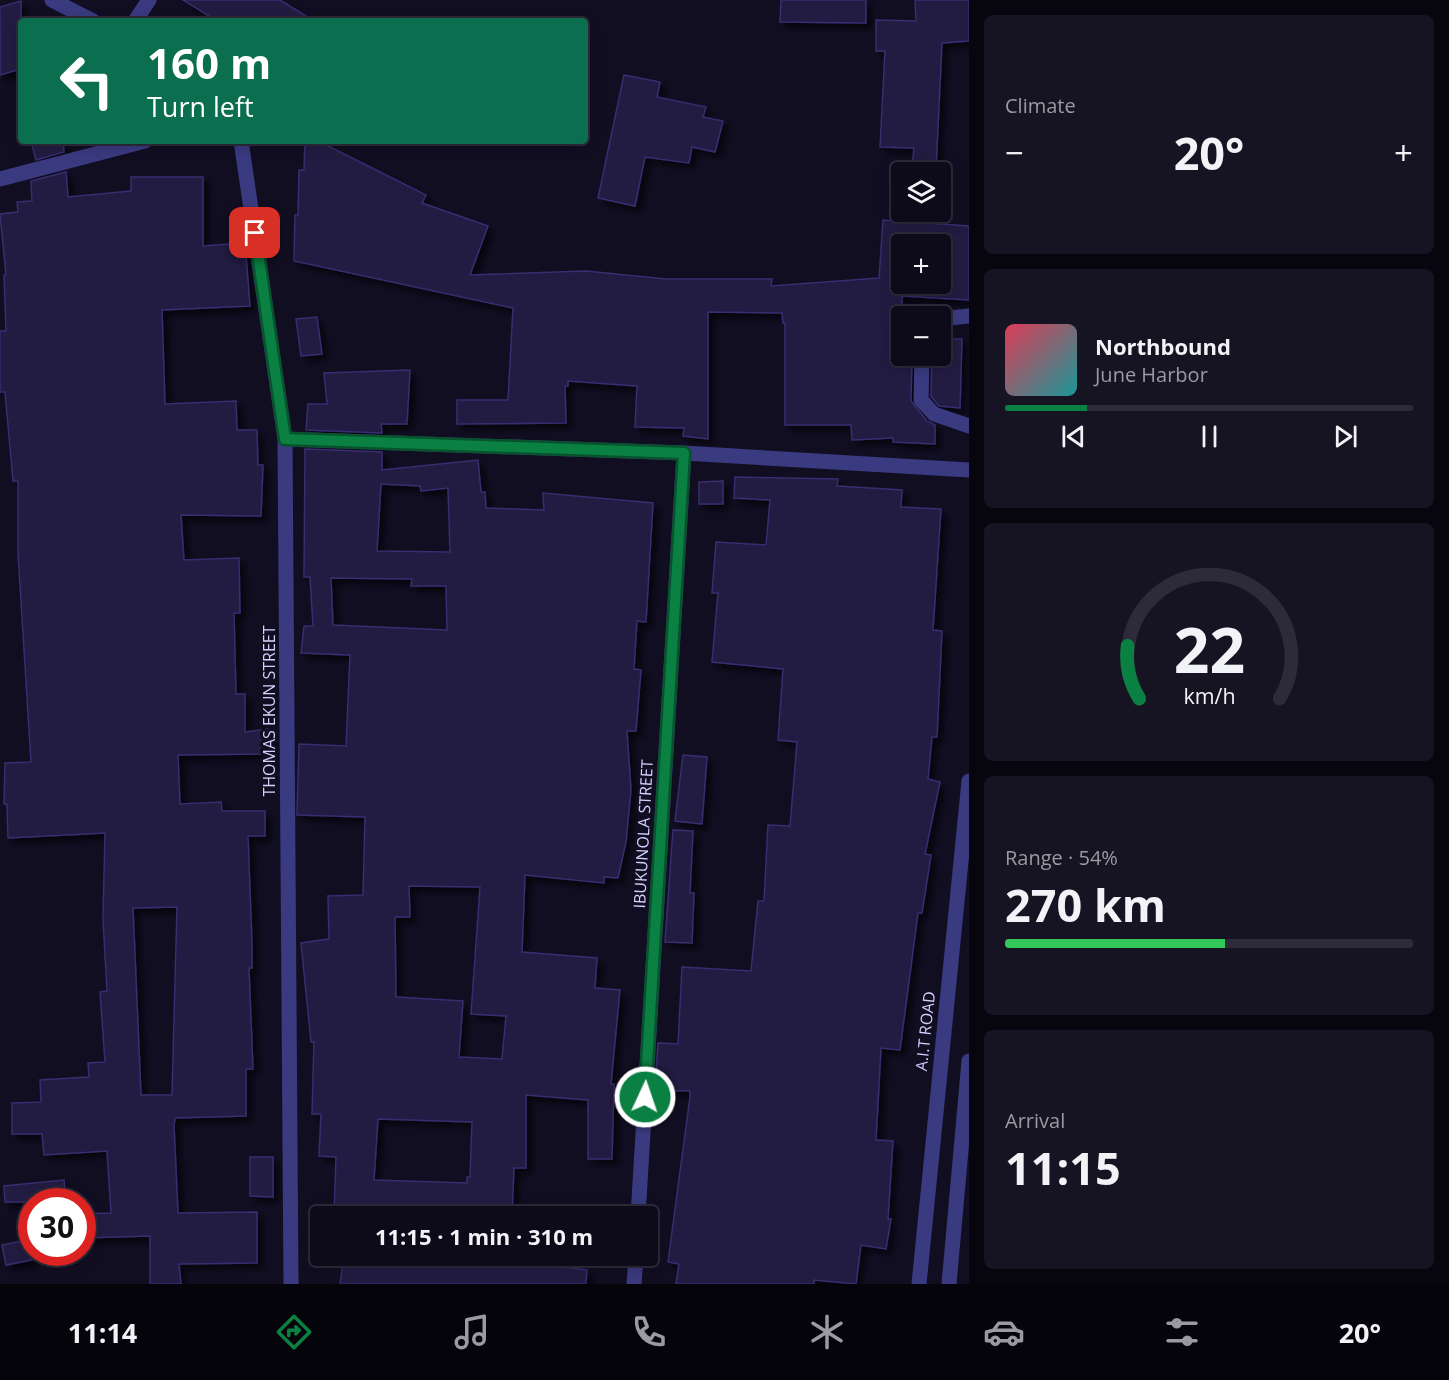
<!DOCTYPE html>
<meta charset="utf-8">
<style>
:root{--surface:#0d0a1a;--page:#161323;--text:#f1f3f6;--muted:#9a9aa2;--line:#2d2b39;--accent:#0b8043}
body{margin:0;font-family:"Open Sans",sans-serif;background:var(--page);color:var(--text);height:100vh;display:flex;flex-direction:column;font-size:22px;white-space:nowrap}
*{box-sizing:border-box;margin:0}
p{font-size:20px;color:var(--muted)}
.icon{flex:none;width:33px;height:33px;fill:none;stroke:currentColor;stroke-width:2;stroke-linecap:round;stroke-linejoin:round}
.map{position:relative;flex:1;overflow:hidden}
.panel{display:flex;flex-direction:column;gap:15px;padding:15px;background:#07060e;width:480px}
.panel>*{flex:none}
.hud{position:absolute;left:18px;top:18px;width:570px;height:126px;border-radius:6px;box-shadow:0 3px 15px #0003,0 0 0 2px var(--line);background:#0b6e4f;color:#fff;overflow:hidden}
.controls{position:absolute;left:891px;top:162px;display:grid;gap:12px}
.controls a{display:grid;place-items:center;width:60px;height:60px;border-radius:6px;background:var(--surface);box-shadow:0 3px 15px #0003,0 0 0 2px var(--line);font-size:30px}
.speed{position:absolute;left:18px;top:1188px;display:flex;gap:12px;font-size:30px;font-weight:700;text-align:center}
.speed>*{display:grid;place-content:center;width:78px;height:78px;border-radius:50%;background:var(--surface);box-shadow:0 3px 15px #0003,0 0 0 2px var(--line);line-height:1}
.speed .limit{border:9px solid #d22;background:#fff;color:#111}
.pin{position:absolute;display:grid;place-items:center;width:51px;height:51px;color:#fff;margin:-26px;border-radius:12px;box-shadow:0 3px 9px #0006}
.me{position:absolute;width:66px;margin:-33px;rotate:3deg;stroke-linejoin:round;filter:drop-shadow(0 0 4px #0008)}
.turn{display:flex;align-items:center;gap:21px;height:126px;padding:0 30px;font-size:27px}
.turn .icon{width:78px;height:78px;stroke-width:2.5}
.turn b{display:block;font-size:42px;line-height:51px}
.big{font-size:45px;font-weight:700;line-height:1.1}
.panel .widget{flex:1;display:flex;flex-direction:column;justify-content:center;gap:9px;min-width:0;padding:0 21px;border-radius:9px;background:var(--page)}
.panel .dial{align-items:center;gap:0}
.dial svg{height:156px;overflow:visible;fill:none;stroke:var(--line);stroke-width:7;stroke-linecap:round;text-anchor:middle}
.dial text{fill:var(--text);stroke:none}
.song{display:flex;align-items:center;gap:18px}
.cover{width:72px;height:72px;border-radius:9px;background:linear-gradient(135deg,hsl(350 70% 55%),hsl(180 70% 35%))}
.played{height:6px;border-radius:3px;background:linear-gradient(90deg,var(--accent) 20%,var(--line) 20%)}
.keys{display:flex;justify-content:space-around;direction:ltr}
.heat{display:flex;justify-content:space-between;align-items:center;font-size:33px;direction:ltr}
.charge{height:9px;border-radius:4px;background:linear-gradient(90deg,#34c759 54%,var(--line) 0)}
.trip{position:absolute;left:310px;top:1206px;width:348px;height:60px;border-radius:6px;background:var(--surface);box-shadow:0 3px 15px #0003,0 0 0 2px var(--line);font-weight:700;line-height:60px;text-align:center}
.menu{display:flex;height:96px;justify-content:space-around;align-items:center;background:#05040a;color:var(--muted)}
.menu .icon{width:42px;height:42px}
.menu .selected{color:var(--accent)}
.menu b{font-size:27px;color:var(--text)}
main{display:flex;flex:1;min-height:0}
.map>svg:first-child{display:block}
.building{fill:#211b43;stroke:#382d6f;stroke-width:1.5;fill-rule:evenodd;filter:url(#shadow)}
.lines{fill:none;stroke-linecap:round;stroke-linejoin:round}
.minor{stroke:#3a3a81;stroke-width:15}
.route-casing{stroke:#07532c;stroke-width:15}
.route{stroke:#0b8043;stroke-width:10}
.labels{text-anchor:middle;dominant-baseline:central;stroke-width:6;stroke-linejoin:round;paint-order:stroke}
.street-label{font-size:16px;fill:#d4d1fe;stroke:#110e22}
</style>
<main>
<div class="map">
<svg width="969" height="1284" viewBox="0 0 969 1284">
<defs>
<filter id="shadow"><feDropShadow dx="5.5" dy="5.5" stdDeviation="3" flood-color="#0009"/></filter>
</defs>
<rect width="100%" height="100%" fill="#110e22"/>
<g class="building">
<path d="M183 0H280L314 21H217Z"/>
<path d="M781 0H866V23L780 22Z"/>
<path d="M915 0H969V41L942 43 936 169 912 167 914 148 880 147 885 51H876V20L916 21Z"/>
<path d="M21 1V69L0 75V7Z"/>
<path d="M624 75 660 82 657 97 706 107 703 117 723 121 715 152 692 147 689 163 645 157 635 206 598 198Z"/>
<path d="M31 141H63L64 152 36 160Z"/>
<path d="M305 141H326V145L426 195 422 203 488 226 470 275 586 271 666 279H772L771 286 879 278 883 220 969 226V300L902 296V356H912L911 401 927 421 935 425V444L893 442V438L852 440 851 425H785V323H783L782 313 708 312V439L683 436 684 428 635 427 637 386 568 381V386H565L566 423 457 424V400H508L513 308 294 261 295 215H298L299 170H304ZM902 244H940V284H902Z"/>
<path d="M66 172 68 197 131 191V177H203V246L245 243 250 306 162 310 165 404 236 401 237 430H257L258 465H263L261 516 181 515 184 560 239 558 240 613H234L236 694H245V732L268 729 271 754 178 755 180 804 221 802 222 811H265V836H248L252 943V968H249L253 1069H246V1116L175 1118 174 1126 178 1213 257 1212V1263L179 1264 181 1284H150V1236L82 1238V1214L111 1213 107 1151 44 1155 42 1134H12V1103L41 1102 40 1080 89 1077 88 1063 105 1062 100 992 107 991 103 919 105 833 8 838 7 804H4L5 763 31 762 18 553V481H13L5 392H0V331H6L4 275H6L0 214 18 212 17 202 32 201 31 181ZM177 907 172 1095H141L133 908Z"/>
<path d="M317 317 322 354 301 356 296 319Z"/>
<path d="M940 339H962L960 408 939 406 931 396 932 356H940Z"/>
<path d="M410 370 407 424H381L382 433 306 430 308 404H327L324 373Z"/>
<path d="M305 449 382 452V470L478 460 481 492H485L486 508 544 510 543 493 653 503 646 622 637 621 634 669 641 670 636 731H627L631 790 626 842 618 878 604 877V883L525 875 522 952 597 958 595 988 620 990 611 1084H614L612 1159H588V1100L526 1095V1168H514L512 1216H334L336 1157 319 1156 321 1114H312L314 1042H311L301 943 329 939 328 896 363 895 365 817 297 815 299 744 346 746 350 655 301 653 304 626H313L310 577H304ZM381 484 420 486 421 491 448 488 450 552 377 551ZM331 578 412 579 411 586H446L447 630 333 625ZM409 886 480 887 471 1014 506 1016 502 1059 459 1057 463 1001 396 997 395 917H410ZM378 1119 472 1122 470 1177H467V1183L374 1180Z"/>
<path d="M735 477 838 479 837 486 902 490 901 507 941 509 933 630 942 631 937 737H932L928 779 940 782 925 854 931 855 922 913H918L900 1050 881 1048 876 1140 893 1141 888 1219H891L886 1249 861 1245 856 1284 814 1280V1284H676L679 1264 668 1262 690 1097V1091L655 1090 658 1043 678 1044 682 967 751 971 758 901H764L768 825 790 826 797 742 778 740 783 669 712 662 718 593H712L716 542 766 545 770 500 734 498Z"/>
<path d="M723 481V504H699V482Z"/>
<path d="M683 755 707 757 702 824 675 821Z"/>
<path d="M673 830 693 831 690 893H694L692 943 665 942Z"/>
<path d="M250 1157H273V1197L250 1196Z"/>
<path d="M64 1180 66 1202H5L4 1186Z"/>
<path d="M32 1239V1260L6 1265 2 1245Z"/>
<path d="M344 1256 479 1257 587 1270 586 1284H340Z"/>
</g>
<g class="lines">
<g class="minor">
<path d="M52 0 93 21"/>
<path d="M135 21 149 0"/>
<path d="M241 141 285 439 291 1284"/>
<path d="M0 179 145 141"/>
<path d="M940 319 969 316"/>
<path d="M922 356 921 400 934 414 969 426"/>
<path d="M285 439 684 453 969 470"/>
<path d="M638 1216 684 453"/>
<path d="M634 1284 636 1256"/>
<path d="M919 1284 969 781"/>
<path d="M949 1284 969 1061"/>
</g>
</g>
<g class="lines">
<defs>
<path id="route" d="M255 233 285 439 684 453 645 1097"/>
</defs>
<use href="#route" class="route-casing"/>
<use href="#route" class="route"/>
</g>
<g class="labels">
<g class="street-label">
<text transform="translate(269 711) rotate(-90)">THOMAS EKUN STREET</text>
<text transform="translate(643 834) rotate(-87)">IBUKUNOLA STREET</text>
<text transform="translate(925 1031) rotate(-84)">A.I.T ROAD</text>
</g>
</g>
</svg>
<div class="controls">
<a><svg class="icon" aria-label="layers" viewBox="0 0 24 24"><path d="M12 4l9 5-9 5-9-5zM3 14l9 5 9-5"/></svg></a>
<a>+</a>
<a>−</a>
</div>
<div class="speed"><div class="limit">30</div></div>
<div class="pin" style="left:255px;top:233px;background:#d93025"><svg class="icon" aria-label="arrive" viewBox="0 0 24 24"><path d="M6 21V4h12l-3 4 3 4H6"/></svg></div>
<svg class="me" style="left:645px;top:1097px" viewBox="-20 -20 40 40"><circle r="17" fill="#0b8043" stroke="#fff" stroke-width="3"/><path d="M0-11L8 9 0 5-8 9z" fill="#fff"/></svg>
<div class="trip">11:15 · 1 min · 310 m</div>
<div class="hud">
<div class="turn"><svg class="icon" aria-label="left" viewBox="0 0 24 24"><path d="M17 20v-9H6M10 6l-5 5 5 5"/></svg><div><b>160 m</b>Turn left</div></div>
</div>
</div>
<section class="panel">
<div class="widget"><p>Climate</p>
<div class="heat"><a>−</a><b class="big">20°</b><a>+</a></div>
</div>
<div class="widget">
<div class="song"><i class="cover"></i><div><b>Northbound</b><p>June Harbor</p></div></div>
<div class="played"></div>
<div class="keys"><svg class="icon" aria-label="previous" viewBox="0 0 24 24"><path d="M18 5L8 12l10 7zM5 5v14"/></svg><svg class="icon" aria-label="pause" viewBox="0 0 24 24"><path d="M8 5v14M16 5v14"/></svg><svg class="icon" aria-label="next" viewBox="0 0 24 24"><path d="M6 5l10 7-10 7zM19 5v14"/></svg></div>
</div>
<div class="widget dial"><svg viewBox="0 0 100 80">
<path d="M14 69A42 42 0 1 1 86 69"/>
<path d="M14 69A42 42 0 0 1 8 42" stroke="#0b8043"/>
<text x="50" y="56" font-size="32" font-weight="700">22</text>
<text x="50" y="72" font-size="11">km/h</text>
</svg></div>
<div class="widget"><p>Range · 54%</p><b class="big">270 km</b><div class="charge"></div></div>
<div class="widget"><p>Arrival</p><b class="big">11:15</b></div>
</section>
</main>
<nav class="menu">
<b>11:14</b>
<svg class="icon selected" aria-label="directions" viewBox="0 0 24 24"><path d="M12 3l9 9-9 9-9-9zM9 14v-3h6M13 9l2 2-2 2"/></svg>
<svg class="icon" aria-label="music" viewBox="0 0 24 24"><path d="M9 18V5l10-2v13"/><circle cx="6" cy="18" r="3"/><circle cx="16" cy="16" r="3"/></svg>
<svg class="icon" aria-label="phone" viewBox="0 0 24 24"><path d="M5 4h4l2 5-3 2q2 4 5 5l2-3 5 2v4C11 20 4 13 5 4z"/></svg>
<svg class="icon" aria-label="climate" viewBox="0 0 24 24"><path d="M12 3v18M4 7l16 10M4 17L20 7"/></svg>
<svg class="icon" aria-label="car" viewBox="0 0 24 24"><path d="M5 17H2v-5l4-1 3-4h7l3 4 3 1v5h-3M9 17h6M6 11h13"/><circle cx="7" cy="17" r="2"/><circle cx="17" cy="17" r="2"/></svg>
<svg class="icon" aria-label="filters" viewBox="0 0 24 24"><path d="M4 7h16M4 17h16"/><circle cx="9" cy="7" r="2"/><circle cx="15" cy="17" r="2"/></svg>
<b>20°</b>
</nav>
